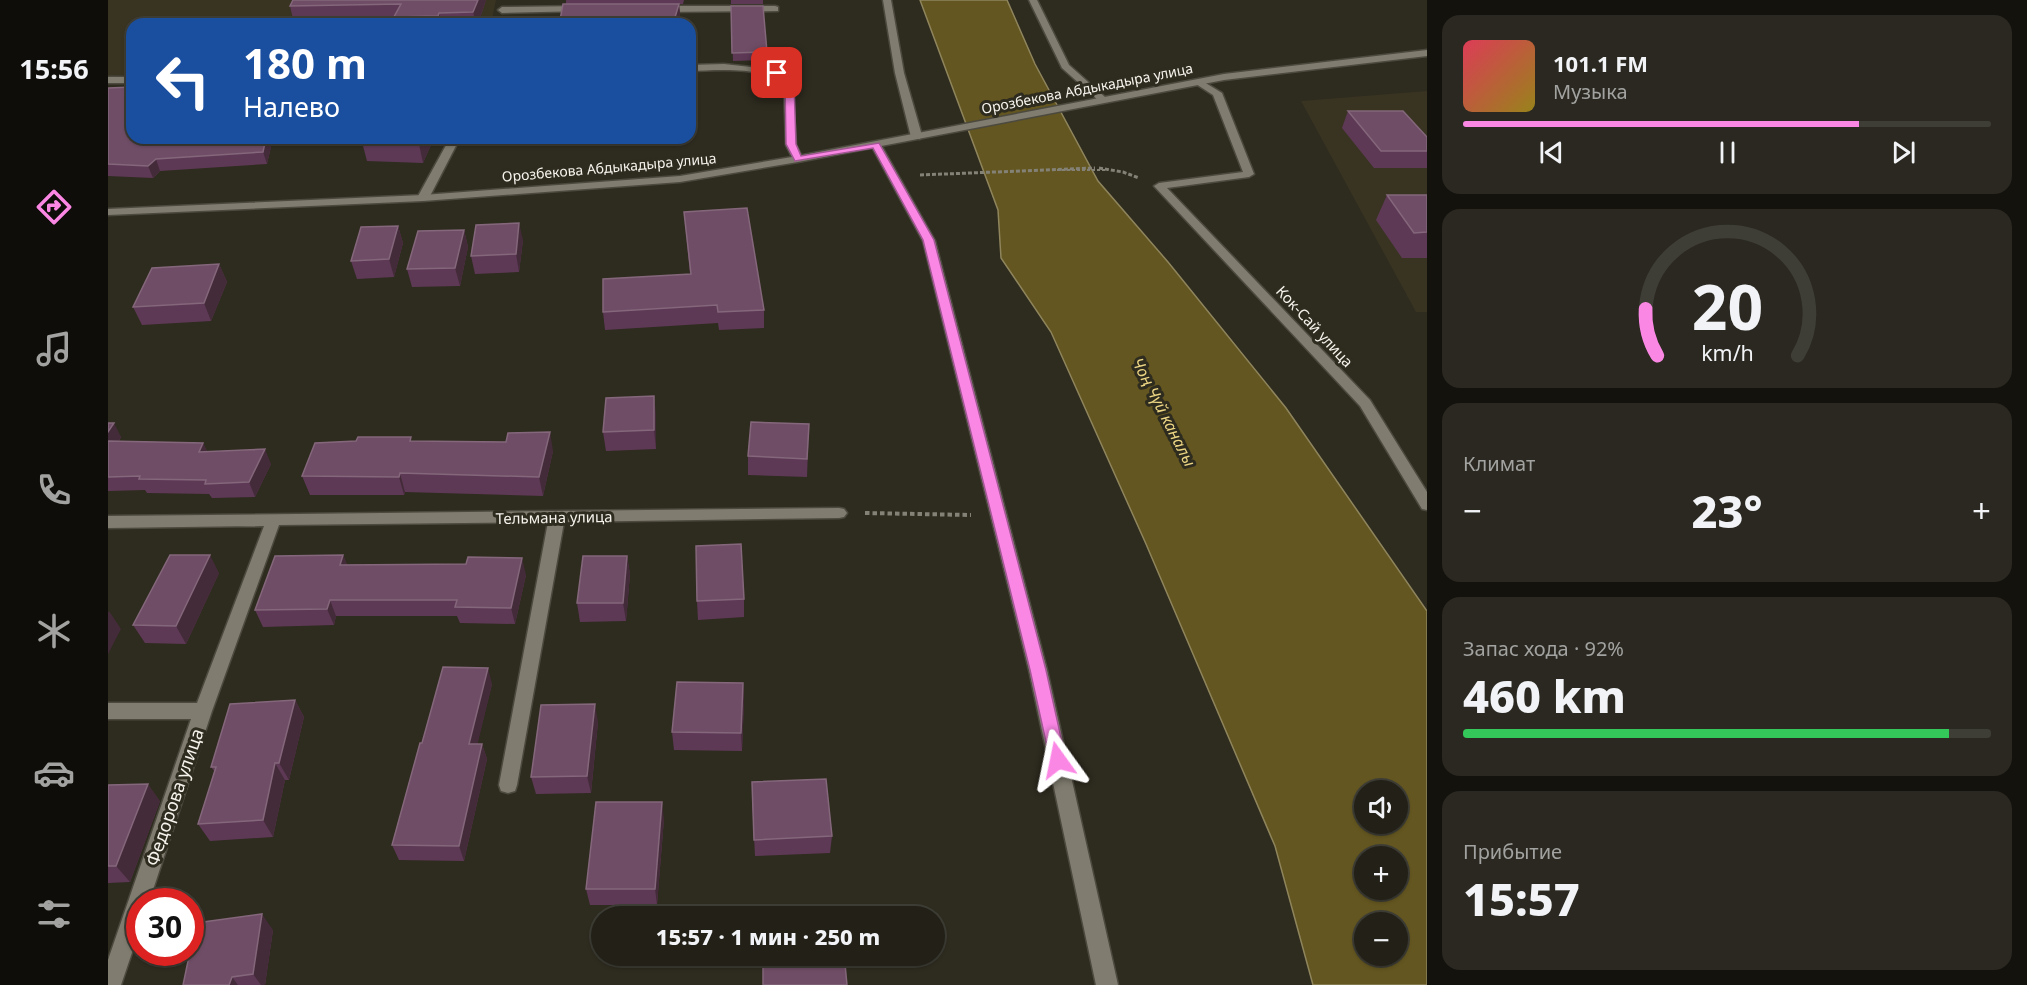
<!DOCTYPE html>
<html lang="ru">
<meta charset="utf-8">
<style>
:root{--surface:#222017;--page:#2a2820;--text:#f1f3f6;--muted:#a2a3a1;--line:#3f3e36;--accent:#fb87e5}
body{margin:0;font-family:"Noto Sans",sans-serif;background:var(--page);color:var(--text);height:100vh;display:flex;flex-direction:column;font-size:22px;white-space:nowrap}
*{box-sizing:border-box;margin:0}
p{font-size:20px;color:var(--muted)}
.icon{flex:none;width:33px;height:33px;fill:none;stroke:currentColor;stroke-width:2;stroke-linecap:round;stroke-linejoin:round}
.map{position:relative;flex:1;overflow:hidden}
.details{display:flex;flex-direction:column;gap:15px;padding:15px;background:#13120d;width:600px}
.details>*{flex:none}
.banner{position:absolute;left:18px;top:18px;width:570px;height:126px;border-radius:18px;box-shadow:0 2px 4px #0004,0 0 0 2px var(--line);background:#1a4fa0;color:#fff;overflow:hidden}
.controls{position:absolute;left:1246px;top:780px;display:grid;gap:12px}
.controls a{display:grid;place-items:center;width:54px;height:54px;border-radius:50%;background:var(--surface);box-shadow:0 2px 4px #0004,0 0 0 2px var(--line);font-size:30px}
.speed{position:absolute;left:18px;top:888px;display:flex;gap:12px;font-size:30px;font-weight:700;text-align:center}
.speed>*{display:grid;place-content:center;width:78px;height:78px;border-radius:50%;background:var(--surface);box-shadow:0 2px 4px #0004,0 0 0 2px var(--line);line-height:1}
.speed .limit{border:9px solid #d22;background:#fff;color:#111}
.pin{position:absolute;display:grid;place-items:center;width:51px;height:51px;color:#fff;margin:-26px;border-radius:12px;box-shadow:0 3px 9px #0006}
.me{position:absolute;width:66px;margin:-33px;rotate:348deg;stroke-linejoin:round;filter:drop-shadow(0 0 4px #0008)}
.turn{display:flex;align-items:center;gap:21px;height:126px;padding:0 18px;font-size:27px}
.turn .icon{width:78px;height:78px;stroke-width:2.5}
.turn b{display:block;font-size:42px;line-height:51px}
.big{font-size:45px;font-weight:800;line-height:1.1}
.details .tile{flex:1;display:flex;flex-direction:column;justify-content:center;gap:9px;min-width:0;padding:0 21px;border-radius:18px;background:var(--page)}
.details .dial{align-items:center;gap:0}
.dial svg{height:156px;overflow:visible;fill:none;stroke:var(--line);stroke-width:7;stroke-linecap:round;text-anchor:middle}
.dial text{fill:var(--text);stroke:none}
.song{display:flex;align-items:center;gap:18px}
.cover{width:72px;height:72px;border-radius:9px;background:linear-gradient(135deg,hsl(350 70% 55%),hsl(50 70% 35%))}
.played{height:6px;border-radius:3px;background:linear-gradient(90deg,var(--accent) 75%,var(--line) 75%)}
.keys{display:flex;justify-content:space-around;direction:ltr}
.heat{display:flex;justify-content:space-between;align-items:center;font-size:33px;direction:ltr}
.charge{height:9px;border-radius:4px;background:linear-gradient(90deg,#34c759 92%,var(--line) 0)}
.trip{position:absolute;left:483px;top:906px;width:354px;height:60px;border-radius:30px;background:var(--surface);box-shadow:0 2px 4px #0004,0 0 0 2px var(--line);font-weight:800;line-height:60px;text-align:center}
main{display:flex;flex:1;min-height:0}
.tab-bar{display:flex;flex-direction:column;width:108px;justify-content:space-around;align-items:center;background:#0e0d09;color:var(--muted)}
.tab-bar .icon{width:42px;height:42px}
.tab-bar .active{color:var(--accent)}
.tab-bar b{font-size:27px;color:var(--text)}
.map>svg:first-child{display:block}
.built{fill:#393422}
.water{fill:#635620;stroke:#8f855d;stroke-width:1.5;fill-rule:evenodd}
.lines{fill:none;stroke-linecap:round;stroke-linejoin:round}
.street-casing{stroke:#4c493f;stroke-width:3}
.secondary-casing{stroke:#4c493f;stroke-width:3}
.path-far2{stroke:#848177;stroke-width:2;stroke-dasharray:3 2;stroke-linecap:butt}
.path-far1{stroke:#848177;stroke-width:3;stroke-dasharray:4 2;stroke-linecap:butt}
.path{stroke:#848177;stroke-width:4;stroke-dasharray:4.5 3;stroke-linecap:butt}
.street{fill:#807c6f;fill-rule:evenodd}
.secondary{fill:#807c6f;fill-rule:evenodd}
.wall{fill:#5e3956}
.shaded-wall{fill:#442b39}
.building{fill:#6f4d66;stroke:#84677b;stroke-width:1.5}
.route{fill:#fb87e5;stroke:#a35895;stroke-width:1.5}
.labels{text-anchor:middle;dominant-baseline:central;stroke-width:6;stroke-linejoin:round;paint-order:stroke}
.far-street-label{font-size:14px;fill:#f5f3ec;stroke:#2e2b1f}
.street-label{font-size:15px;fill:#f5f3ec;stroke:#2e2b1f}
.water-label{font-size:16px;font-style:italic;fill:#ecd684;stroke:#2e2b1f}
.near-street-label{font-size:18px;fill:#f5f3ec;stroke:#2e2b1f}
</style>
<main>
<nav class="tab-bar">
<b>15:56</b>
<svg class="icon active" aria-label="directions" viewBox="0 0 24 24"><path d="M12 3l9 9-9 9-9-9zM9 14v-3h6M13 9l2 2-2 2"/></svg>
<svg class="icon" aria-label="music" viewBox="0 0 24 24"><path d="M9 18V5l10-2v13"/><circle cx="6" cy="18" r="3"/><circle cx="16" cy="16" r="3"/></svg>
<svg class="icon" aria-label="phone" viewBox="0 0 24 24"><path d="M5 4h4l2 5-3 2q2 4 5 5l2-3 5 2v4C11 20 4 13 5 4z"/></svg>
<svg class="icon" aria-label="climate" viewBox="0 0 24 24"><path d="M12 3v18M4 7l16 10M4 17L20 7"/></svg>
<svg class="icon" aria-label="car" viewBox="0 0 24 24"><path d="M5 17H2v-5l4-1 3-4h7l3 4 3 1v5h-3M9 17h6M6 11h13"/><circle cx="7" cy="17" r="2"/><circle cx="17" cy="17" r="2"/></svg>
<svg class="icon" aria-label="filters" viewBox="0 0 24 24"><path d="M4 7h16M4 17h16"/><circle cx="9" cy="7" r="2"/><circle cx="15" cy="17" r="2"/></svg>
</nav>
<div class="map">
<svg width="1319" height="985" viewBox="0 0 1319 985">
<rect width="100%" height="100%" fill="#2e2b1f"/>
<g class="built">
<path d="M0 0H388L383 24H24V75L0 76Z"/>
<path d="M1319 91V312H1308L1193 101Z"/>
</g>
<path class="water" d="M812 0H899L927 64 990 181 1060 262 1178 408 1319 611V985H1205L1167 846 1038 544 943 332 893 258 890 210ZM1257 790H1290V824H1257ZM1257 856H1290V890H1257ZM1257 922H1290V956H1257Z"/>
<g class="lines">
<defs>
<g id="street">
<path d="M775 0H783L796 73 813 132 812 139 803 137 787 73Z"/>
<path d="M921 0H929L961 65 997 97V101H991L954 68Z"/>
<path d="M475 6 478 7V11L394 13 390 10 394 7Z"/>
<path d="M667 6 670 7V11L553 12 549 9 553 6Z"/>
<path d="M616 64 669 70 684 81 688 145 695 159 694 161H686L678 145 676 84C655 66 609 70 582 71V65Z"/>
<rect x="0" y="77" width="24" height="6"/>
<path d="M1091 79 1114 93 1146 174 1141 177 1059 188 1262 400 1319 492V510L1314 509 1252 406 1046 186 1051 183 1135 172 1105 95 1088 84 1086 82Z"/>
<path d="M342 138H352L321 198 319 200H311L309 198Z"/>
<path d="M768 142 773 145 827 241 939 670 1010 985H988L921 670 815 241 763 145Z"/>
<path d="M731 508 736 509 739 513 736 517 731 518 456 522 409 785 407 791 400 793 393 791 391 785 440 522 171 525 104 711 41 902H32V929L13 985H0V960L83 719H0V703H89L156 526 0 528V516Z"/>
</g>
<path id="secondary" d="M1319 50V56L1116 80 690 162 572 182 315 201 0 215V209L315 195 572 176 690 156 1116 74Z"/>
</defs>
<use href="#street" class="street-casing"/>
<use href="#secondary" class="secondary-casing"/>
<path class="path-far2" d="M949 170H1000"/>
<g class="path-far1">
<path d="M991 168 1015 172 1031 178"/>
<path d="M812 175 987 168"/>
</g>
<path class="path" d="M757 513 863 515"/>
<use href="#street" class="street"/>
<use href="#secondary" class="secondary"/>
</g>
<g class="wall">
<path d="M185 0H378L370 24H282L283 22 186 23 182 6Z"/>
<path d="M458 0H576L575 4H571L572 14 569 24H453L452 20 458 4Z"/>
<rect x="623" y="0" width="32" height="4"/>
<path d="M623 6 659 52V60L625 61Z"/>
<path d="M0 88 165 138 159 164 52 171 45 178 0 176Z"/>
<path d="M1240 111 1319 137V168H1266L1234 128Z"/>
<path d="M256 138H326L315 163 259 161 254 142Z"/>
<path d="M1279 195H1319V258H1294L1268 220Z"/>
<path d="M576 212 656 310V328L611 330 610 323 497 330 495 312 582 274Z"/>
<path d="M290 226 295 243 286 277 249 279 243 261Z"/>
<path d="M356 230 360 247 352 286 304 287 299 269Z"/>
<path d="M415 240 411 272 367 274 363 256Z"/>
<path d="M111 264 119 282 103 321 34 325 25 307Z"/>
<path d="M548 414V449L498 451 495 432Z"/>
<path d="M0 423 13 437 11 441 95 443 99 452 163 464 147 497 104 498 101 494 39 493 37 490 0 491Z"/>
<path d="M701 424 699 477 640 475V456Z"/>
<path d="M304 441 398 442 445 451 435 496 297 492 296 495H202L194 476Z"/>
<path d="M235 555 239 565 418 575 407 624 352 623 349 616H228L226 625 155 627 147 610Z"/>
<path d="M519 556 522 574 518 621 472 622 469 603Z"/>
<path d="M111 573 78 644 37 643 25 625Z"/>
<path d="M636 599V617L590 620 589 601Z"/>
<path d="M635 683 636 701 634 751 566 750 564 732Z"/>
<path d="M384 684 369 744H374L379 759 356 861 291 860 284 845 314 743Z"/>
<path d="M187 700 196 717 181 780H177L165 837 102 841 90 824 107 772 103 767Z"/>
<path d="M490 722 483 793 428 794 423 777Z"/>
<path d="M0 785 52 801 22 882 0 883Z"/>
<path d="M644 799 724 836 722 853 647 856Z"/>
<path d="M556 819 549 905H482L478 889Z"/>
<path d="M165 930 157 985H75Z"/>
</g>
<g class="shaded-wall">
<path d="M370 0H378L370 24H368L365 12Z"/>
<path d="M571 4 572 14 569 24H565Z"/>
<path d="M331 13 334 24H331L330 16Z"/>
<path d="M158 138H165L159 164 155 152Z"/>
<path d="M313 138H326L315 163 311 144Z"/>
<path d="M460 138H527L461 146Z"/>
<path d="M48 159 52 171 45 178 40 166Z"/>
<path d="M411 223 415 240 411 272 408 254Z"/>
<path d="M290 226 295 243 286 277 281 259Z"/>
<path d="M356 230 360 247 352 286 347 268Z"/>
<path d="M111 264 119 282 103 321 96 303Z"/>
<path d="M546 396 548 414V449L546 430Z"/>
<path d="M6 423 13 437 3 455 0 450V432Z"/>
<path d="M442 432 445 451 435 496 431 477Z"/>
<path d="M95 443 102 457 91 452Z"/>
<path d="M157 449 163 464 147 497 141 482Z"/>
<path d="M292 473 297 492 296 495 291 477Z"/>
<path d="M102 555 111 573 78 644 68 626Z"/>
<path d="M235 555 242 571 232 565Z"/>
<path d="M519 556 522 574 518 621 515 603Z"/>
<path d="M414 558 418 575 407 624 403 608Z"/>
<path d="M222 600 228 616 226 625 219 609Z"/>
<path d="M1 611 13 629 0 654V613Z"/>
<path d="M380 668 384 684 366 759 361 744Z"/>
<path d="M635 683 636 701 634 751 633 733Z"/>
<path d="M187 700 196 717 181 780 171 763Z"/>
<path d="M487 704 490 722 483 793 479 776Z"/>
<path d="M374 744 379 759 356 861 351 846Z"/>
<path d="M167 763 177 780 165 837 155 820Z"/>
<path d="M40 784 52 801 22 882 8 866Z"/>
<path d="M554 802 556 819 549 905 547 889Z"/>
<path d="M154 914 165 930 157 985H153L145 974Z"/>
<path d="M124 977 130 985H121Z"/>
</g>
<g class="building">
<path d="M185 0H370L365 12 331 13 330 16 287 17V24H282L293 4 182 6Z"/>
<path d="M455 4H571L565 24H528V18L452 20Z"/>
<path d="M623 6H655L659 52 624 53Z"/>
<path d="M24 87V138H158L155 152 48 159 40 166 0 164V88Z"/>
<path d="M1240 111H1295L1319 137V151H1273Z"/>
<path d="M256 138H313L311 144 254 142Z"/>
<path d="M1279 195H1319V232L1306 233Z"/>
<path d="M639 208 656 310 610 312 609 305 495 312V279L583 274 576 212Z"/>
<path d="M411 223 408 254 363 256 368 225Z"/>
<path d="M290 226 281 259 243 261 253 227Z"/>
<path d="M356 230 347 268 299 269 310 231Z"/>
<path d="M111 264 96 303 25 307 44 268Z"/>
<path d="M546 396V430L495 432 498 398Z"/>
<path d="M643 422 701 424 699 459 640 456Z"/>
<path d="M0 423H6L0 432Z"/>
<path d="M442 432 431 477 292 473 291 477 194 476 207 443 248 441 250 437H303L302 441 398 442 400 433Z"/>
<path d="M0 441 95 443 91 452 157 449 141 482 97 484 98 480 31 479 32 476 0 477Z"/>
<path d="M633 544 636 599 589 601 588 546Z"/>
<path d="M62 555H102L68 626 25 625Z"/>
<path d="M235 555 232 565 358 564 360 557 414 558 403 608 347 607 349 600H222L219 609 147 610 167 556Z"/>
<path d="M475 556H519L515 603H469Z"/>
<path d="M335 667 380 668 361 744H374L351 846 284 845 312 743H314Z"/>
<path d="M569 682 635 683 633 733 564 732Z"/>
<path d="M187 700 171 763H167L155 820 90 824 108 767H103L122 704Z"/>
<path d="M487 704 479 776 423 777 433 705Z"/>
<path d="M718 779 724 836 646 840 644 782Z"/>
<path d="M40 784 8 866H0V785Z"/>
<path d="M488 802H554L547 889H478Z"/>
<path d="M154 914 145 974 124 977 121 985H75L88 923Z"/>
<path d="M737 964 739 985H655V967Z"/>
</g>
<path class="route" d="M666 71H672L686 83 688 144 693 156 771 143 826 240 938 670 958 760 956 765 950 767 944 765 942 760 922 670 815 240 765 148 687 161 678 144 677 84 666 75Z"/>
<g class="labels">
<g class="far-street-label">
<text transform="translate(979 88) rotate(-11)">Орозбекова Абдыкадыра улица</text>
<text transform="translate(501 167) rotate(-5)">Орозбекова Абдыкадыра улица</text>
</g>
<g class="street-label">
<text transform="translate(1207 326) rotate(47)">Кок-Сай улица</text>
<text transform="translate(446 517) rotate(-1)">Тельмана улица</text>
</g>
<g class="water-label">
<text transform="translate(1056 412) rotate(63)">Чоң Чүй каналы</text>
</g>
<g class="near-street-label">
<text transform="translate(66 797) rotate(-71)">Федорова улица</text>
</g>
</g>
</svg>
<div class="controls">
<a><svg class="icon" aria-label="sound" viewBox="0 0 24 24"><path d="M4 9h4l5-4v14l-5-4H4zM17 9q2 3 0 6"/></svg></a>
<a>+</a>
<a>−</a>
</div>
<div class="speed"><div class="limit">30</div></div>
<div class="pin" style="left:669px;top:73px;background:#d93025"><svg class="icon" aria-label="arrive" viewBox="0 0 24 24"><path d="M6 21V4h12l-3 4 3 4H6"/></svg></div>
<svg class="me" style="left:950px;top:760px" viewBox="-20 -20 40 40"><path d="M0-17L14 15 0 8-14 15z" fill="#fb87e5" stroke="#fff" stroke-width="4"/></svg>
<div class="trip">15:57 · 1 мин · 250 m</div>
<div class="banner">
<div class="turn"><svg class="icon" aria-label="left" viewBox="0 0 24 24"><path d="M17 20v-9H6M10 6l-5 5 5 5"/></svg><div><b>180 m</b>Налево</div></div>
</div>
</div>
<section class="details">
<div class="tile">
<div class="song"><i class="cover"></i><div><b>101.1 FM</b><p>Музыка</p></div></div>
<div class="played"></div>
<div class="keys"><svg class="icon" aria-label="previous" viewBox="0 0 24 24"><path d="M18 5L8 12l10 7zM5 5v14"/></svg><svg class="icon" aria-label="pause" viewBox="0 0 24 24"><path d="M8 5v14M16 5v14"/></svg><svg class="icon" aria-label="next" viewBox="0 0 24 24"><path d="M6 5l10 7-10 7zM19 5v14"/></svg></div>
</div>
<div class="tile dial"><svg viewBox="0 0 100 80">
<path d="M14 69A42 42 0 1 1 86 69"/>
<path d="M14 69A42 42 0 0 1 8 45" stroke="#fb87e5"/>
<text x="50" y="56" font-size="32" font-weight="700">20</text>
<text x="50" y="72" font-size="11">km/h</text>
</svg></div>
<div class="tile"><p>Климат</p>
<div class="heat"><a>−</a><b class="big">23°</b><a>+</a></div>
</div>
<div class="tile"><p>Запас хода · 92%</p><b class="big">460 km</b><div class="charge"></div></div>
<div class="tile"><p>Прибытие</p><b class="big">15:57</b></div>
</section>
</main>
